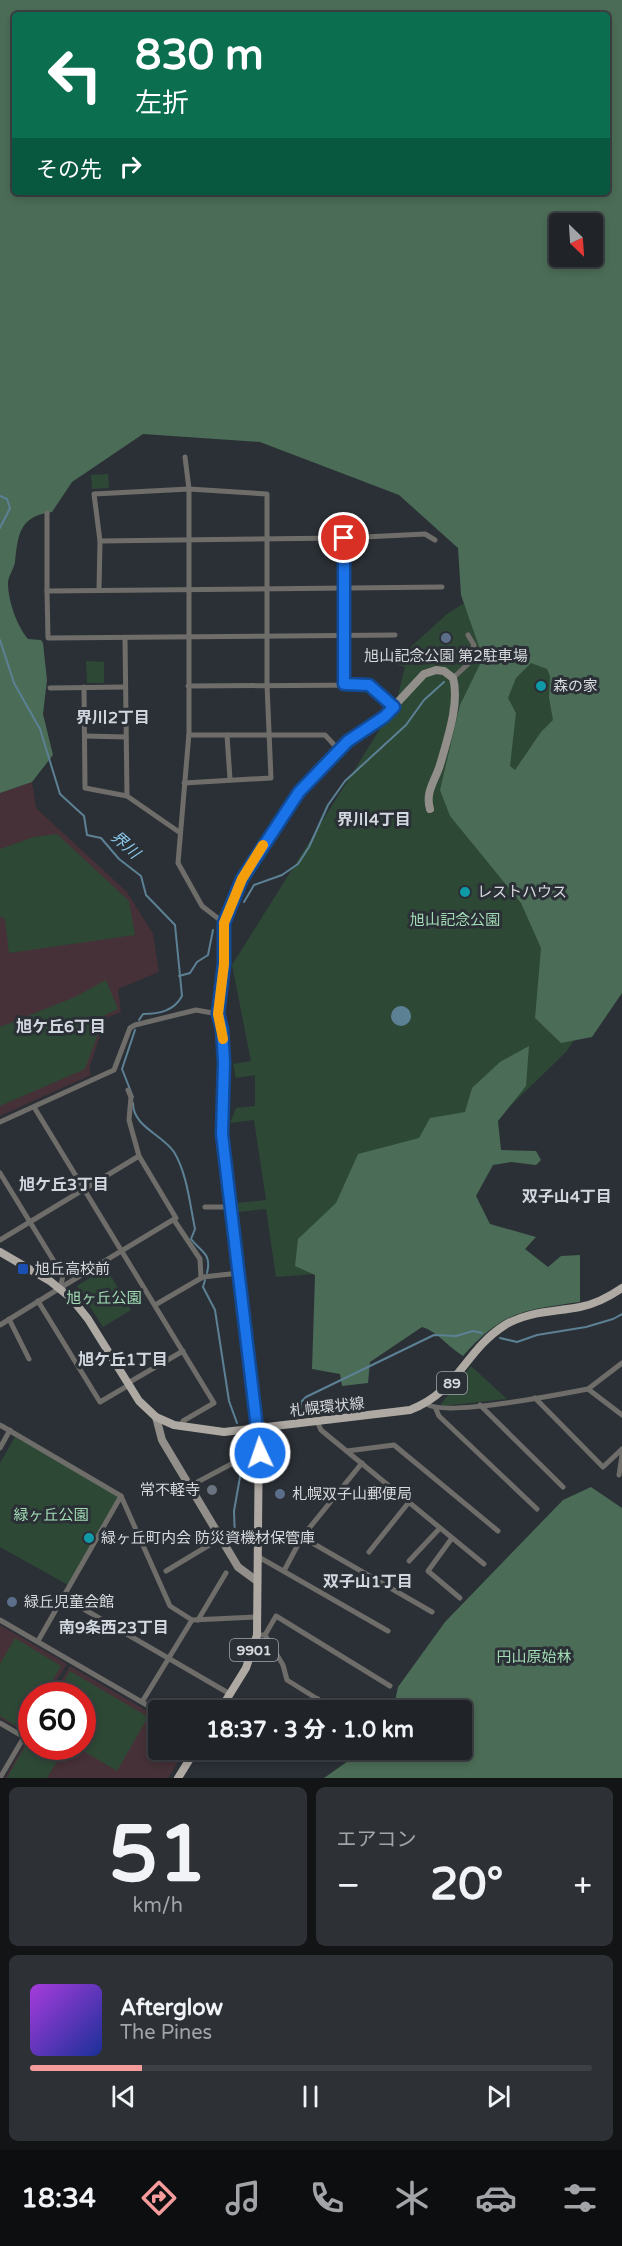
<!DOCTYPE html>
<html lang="ja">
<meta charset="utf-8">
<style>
:root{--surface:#202428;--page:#2d3034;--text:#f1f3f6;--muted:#a2a4a8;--line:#3d4145;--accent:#f59b9c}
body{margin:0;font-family:"Varela Round","Noto Sans JP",sans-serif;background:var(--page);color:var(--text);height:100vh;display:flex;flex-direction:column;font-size:22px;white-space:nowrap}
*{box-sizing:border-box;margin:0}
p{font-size:20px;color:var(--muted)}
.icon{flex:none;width:33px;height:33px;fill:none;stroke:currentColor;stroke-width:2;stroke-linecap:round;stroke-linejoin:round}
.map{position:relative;height:1778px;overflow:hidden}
.panel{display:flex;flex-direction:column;gap:9px;padding:9px;background:#121416;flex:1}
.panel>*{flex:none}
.banner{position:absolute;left:12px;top:12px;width:598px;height:183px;border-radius:6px;box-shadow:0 3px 9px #0003,0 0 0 2px var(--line);background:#0b6e4f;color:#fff;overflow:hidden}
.needle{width:39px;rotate:155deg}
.tools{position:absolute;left:549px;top:213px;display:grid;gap:12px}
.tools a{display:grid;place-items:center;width:54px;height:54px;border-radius:6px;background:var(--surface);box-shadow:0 3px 9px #0003,0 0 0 2px var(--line);font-size:30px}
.speed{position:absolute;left:18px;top:1682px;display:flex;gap:12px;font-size:30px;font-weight:700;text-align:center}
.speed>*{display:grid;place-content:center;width:78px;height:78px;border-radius:50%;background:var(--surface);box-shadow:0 3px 9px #0003,0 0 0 2px var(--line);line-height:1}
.speed .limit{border:9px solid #d22;background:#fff;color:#111}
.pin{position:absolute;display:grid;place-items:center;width:51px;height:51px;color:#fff;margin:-26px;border:3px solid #fff;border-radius:50%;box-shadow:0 2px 6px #0007}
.me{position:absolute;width:66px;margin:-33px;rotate:357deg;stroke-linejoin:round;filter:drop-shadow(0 0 4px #0008)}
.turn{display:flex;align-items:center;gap:21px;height:126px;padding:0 24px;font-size:27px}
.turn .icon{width:78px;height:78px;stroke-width:2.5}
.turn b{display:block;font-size:42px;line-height:51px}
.then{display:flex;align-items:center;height:57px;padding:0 24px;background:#0003;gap:12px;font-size:22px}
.big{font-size:45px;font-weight:800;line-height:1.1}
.panel .widget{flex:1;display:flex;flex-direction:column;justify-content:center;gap:9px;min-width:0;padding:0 21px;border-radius:9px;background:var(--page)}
.panel .dial{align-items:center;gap:0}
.dial b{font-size:78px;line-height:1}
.song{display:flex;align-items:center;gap:18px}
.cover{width:72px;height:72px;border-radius:9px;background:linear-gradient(135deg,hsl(280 70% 55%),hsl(230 70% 35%))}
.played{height:6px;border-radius:3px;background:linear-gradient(90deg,var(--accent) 20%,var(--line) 20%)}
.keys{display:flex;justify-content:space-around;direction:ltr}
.heat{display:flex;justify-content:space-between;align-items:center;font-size:33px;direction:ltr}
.panel .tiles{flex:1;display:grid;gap:9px;grid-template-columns:1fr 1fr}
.widget:last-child{grid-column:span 2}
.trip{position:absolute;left:148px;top:1700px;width:324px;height:60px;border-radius:6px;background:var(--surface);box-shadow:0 3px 9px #0003,0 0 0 2px var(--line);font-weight:800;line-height:60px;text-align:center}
.menu{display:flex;height:96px;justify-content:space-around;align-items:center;background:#0d0e10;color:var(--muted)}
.menu .icon{width:42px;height:42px}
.menu .on{color:var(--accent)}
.menu b{font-size:27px;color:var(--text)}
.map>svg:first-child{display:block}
.education{fill:#453137}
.green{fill:#2e4836}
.forest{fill:#4b6c56;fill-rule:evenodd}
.water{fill:#5c8195}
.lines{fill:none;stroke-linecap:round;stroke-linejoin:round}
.stream{stroke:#5c8195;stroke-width:2}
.street{stroke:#6f6d69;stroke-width:5}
.secondary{stroke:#928f8a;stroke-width:8}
.primary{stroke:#aea9a2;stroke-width:8}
.route-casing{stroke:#114b97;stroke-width:15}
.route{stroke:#1a73e8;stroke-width:10}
.slow{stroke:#f59e0b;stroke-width:10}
.service-dot{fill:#5c6f8a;stroke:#2b3036;stroke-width:2}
.culture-dot{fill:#0f9aa8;stroke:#2b3036;stroke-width:2}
.transit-dot{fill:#1a4fb4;stroke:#2b3036;stroke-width:2}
.worship-dot{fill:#6b7280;stroke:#2b3036;stroke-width:2}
.labels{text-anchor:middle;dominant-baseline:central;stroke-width:6;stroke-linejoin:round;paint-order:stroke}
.shield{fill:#2b3036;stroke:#a3a6ab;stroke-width:1.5}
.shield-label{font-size:14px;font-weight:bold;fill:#d6d9dd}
.poi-label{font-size:15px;fill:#d6d9dd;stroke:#2b3036;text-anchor:start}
.park-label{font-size:15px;fill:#a2dcb4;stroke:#2b3036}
.street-label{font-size:15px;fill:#d6d9dd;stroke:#2b3036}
.neighbourhood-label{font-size:16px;font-weight:bold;fill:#d1d7df;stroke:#2b3036}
.water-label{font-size:16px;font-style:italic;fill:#8acaed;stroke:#2b3036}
</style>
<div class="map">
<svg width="622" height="1778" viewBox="0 0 622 1778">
<rect width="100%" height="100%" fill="#2b3036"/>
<g class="education">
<path d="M32 782 36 808 127 892 153 934 159 972 118 989 121 1012 106 1018 89 1069 91 1075 0 1116V793Z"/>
<path d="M0 1625 67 1664 47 1695H32L31 1721 23 1731 0 1718Z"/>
<path d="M70 1666 159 1718V1749H186L168 1778H5L31 1733 32 1746H82V1695H53Z"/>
</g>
<g class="green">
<path d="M108 474 109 488 92 489 91 475Z"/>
<path d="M556 515 612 984 566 1052 466 1149 315 1274 276 1277 266 1209 238 1212 237 1203 266 1200 254 1120 230 1123 236 1108 255 1106V1075L236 1078 233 1064 251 1061 232 965 380 729 393 716 405 667 393 663 447 614 474 597Z"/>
<path d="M86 661 104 662V683H87Z"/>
<path d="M57 834 129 901 135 935 9 953 5 919 0 916V849L34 837Z"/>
<path d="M106 980 118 1009 105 1015 85 1069 0 1106V1027L75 997Z"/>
<path d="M106 1268 131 1310 103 1327 77 1286Z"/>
<path d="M471 1366 507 1399 442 1406 441 1404Z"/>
<path d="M15 1437 116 1492 118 1499 70 1586 0 1547V1463Z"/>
<path d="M15 1638 61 1666 44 1695H32L31 1718 26 1728 21 1729 0 1716V1664Z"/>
<path d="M70 1671 148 1717 117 1771 75 1746H82V1695H56Z"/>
<path d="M27 1743 58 1760 47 1778H7Z"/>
</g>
<g class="forest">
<path d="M0 0H622V993L592 1037 561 1043 535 1018 541 948 521 903 450 816 440 790 460 705 483 658 461 595 458 548 399 495 260 442 143 434 72 482 52 512C19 516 18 535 15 562 14 569 8 576 8 583 8 601 17 626 28 639L41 640 43 643 47 680 43 714 53 755 32 782 0 793ZM15 15H608V192H15ZM560 224H592V256H560ZM531 663 547 669 550 676 549 698 553 720 541 732 515 770 510 766 516 713 508 698 516 678Z"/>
<path d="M529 1046 526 1086 498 1121 501 1150 536 1151 541 1160 536 1165 511 1162 493 1165 476 1196 490 1224 536 1237 525 1249 548 1267 561 1256 580 1255V1302C523 1310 503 1311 463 1356 448 1347 437 1331 422 1327L370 1362 368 1383 342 1386 340 1374 312 1369 315 1275 295 1266 298 1239 336 1203 358 1154 419 1138 430 1118 465 1112 472 1088 500 1062Z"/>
<path d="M591 1487 622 1508V1778H324L365 1749H462V1710H393L398 1687 445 1622 563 1500Z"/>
</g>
<circle class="water" cx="401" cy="1016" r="10"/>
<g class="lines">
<g class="stream">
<path d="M0 496 7 499 10 508 0 528"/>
<path d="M0 640 14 683 40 729 60 794 84 816 87 835 101 838 119 859 141 876 146 895 175 925 182 996C174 1011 159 1014 143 1014L139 1020"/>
<path d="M244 902 254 885 282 875 298 864 309 847 328 805 345 781 406 725 424 700 444 682"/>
<path d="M179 976 190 973 197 962 208 955 213 930"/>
<path d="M133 1097 122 1069 135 1030"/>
<path d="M133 1103C133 1127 162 1134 174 1152 187 1173 190 1205 195 1229L191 1239C201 1252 212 1253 207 1273"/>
<path d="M205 1280 203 1287 215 1310 229 1401 237 1423"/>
<path d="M500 1338 517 1342 537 1335 586 1327 613 1319 622 1314"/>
<path d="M300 1414 301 1402 306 1397 434 1335 456 1336 473 1331 482 1333"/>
<path d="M238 1438 242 1454"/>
<path d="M235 1539 234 1511 243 1460"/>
</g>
<g class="street">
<path d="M185 457 189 489V733L178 863 202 906 224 923"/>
<path d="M47 513V591"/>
<path d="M344 538V684"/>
<path d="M100 541 344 538 425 534 435 540"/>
<path d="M99 590 100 541 94 494 189 489 267 494V685L271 778 184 783"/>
<path d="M395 635 48 638 47 591 442 587"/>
<path d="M125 638 127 796 179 832"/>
<path d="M453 678 468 664 474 645 468 635"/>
<path d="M188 686 369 685 394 707"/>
<path d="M84 687 85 788 127 796"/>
<path d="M50 688 125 687"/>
<path d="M189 735H325L339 750"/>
<path d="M227 735 230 779"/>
<path d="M85 736 126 737"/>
<path d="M128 1090 131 1097 129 1120 139 1156"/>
<path d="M34 1107 214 1403 183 1421 180 1427"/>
<path d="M0 1122 114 1070 130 1028 135 1025 196 1010 218 1014"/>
<path d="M0 1173 63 1276 60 1288 0 1325"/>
<path d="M205 1207H231"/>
<path d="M174 1220 200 1259 201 1278"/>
<path d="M0 1240 139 1156 176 1218 60 1288"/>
<path d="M38 1301 100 1402 129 1385"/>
<path d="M155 1305 203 1277 239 1273"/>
<path d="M9 1319 29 1359"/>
<path d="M128 1383 183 1351"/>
<path d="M588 1389 622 1363"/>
<path d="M535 1398 603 1467 622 1449"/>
<path d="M427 1404C444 1417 562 1394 588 1389L622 1415"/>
<path d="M480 1405 563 1487"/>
<path d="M436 1409 439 1416 537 1509"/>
<path d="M317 1421 321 1430 484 1564"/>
<path d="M0 1425 121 1496"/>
<path d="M0 1448 10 1430"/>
<path d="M347 1451 394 1445 498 1531"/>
<path d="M619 1475 622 1455"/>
<path d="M190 1486 250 1454 260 1453"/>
<path d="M302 1537 432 1612"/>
<path d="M452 1538 428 1571 460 1598"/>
<path d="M369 1552 409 1502"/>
<path d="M257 1556 388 1631"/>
<path d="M409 1561 440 1528"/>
<path d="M285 1569 302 1537 362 1463"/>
<path d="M166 1571 221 1538"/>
<path d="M63 1597 230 1694"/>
<path d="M0 1620 159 1712"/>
<path d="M198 1620 226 1573"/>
<path d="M257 1635H265L276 1616 390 1686"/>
<path d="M265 1635 283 1665 287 1680 335 1710"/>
<path d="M38 1641 121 1496 170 1606 192 1620 256 1617"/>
<path d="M142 1702 192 1620"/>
<path d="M310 1710 318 1699"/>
<path d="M0 1723 24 1737 0 1778"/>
<path d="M298 1749 301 1759"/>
</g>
<g class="secondary">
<path d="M156 1417 162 1440 238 1567 257 1581"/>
<path d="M259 1427 222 1134 224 1062 222 1029 218 1014 224 964V923L242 879 299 792 348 741 384 717 424 674 436 670 444 671 453 678C460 703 447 740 440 765 435 781 425 792 430 809"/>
</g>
<g class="primary">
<path d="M0 1252 50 1281 72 1299 88 1319 139 1401 156 1417 174 1425 224 1432 410 1410C459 1391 464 1351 505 1325 528 1311 555 1312 580 1307 596 1304 609 1297 622 1288"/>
<path d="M220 1710 246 1668 257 1635 259 1427"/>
<path d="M178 1778 196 1749"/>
</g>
</g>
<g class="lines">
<defs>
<path id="route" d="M260 1453 222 1134 224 1062 222 1029 218 1014 224 964V923L242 879 299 792 348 741 384 717 394 707 369 685 344 684V538"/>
</defs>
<use href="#route" class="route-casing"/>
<use href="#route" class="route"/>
<path class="slow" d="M223 1039 218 1014 224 964V923L242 879 263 845"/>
</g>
<g class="service-dot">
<circle cx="446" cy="638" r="6"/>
<circle cx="280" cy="1494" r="6"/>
<circle cx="12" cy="1602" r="6"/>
</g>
<g class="culture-dot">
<circle cx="541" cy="686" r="6"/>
<circle cx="465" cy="892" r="6"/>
<circle cx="89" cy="1538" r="6"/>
</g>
<rect class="transit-dot" x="17" y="1263" width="12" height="12" rx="3"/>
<circle class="worship-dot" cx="212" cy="1490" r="6"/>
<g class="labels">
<g class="shield">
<rect x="437" y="1372" width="30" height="22" rx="4.5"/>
<rect x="230" y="1639" width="48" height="22" rx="4.5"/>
</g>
<g class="shield-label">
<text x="452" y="1383">89</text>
<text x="254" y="1650">9901</text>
</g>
<g class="poi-label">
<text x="446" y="656" text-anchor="middle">旭山記念公園 第2駐車場</text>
<text x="553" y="686">森の家</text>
<text x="477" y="892">レストハウス</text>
<text x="35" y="1269">旭丘高校前</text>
<text x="200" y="1490" text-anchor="end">常不軽寺</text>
<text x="292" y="1494">札幌双子山郵便局</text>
<text x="101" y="1538">緑ヶ丘町内会 防災資機材保管庫</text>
<text x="24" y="1602">緑丘児童会館</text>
</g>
<g class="park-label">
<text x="455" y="920">旭山記念公園</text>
<text x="104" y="1298">旭ヶ丘公園</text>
<text x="51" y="1515">緑ヶ丘公園</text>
<text x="534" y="1657">円山原始林</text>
</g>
<g class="street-label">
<text transform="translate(327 1407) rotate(-6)">札幌環状線</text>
</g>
<g class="neighbourhood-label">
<text x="113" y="718">界川2丁目</text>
<text x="374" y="820">界川4丁目</text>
<text x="61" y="1027">旭ケ丘6丁目</text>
<text x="64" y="1185">旭ケ丘3丁目</text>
<text x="567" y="1197">双子山4丁目</text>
<text x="123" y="1360">旭ケ丘1丁目</text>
<text x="368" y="1582">双子山1丁目</text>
<text x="114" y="1628">南9条西23丁目</text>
</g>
<g class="water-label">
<text transform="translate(125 845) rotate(42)">界川</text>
</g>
</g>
</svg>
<div class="tools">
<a><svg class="needle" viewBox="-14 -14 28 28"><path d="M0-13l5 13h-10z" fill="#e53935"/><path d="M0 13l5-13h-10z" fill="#a2a4a8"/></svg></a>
</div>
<div class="speed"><div class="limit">60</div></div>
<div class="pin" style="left:344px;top:538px;background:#d93025"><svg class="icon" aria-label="arrive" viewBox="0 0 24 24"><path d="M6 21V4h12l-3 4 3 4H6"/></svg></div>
<svg class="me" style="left:260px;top:1453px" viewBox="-20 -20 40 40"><circle r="17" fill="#1a73e8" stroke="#fff" stroke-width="3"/><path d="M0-11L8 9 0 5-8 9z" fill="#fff"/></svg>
<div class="trip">18:37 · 3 分 · 1.0 km</div>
<div class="banner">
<div class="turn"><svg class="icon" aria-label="left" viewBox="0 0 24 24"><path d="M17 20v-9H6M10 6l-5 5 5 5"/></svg><div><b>830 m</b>左折</div></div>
<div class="then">その先<svg class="icon" aria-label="right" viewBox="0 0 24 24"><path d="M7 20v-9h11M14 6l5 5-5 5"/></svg></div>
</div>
</div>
<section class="panel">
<div class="tiles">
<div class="widget dial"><b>51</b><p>km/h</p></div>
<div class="widget"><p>エアコン</p>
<div class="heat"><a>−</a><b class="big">20°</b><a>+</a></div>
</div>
<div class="widget">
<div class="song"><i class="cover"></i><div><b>Afterglow</b><p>The Pines</p></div></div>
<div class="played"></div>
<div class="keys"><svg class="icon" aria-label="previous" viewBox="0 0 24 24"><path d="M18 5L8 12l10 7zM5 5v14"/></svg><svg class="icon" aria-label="pause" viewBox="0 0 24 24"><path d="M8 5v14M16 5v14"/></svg><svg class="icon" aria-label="next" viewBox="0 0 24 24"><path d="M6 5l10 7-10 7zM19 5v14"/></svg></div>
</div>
</div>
</section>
<nav class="menu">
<b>18:34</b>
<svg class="icon on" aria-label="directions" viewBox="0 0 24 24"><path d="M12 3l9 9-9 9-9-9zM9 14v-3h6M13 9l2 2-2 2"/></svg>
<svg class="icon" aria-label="music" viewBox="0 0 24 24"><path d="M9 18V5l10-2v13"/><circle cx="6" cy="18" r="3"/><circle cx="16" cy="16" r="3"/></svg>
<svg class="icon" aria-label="phone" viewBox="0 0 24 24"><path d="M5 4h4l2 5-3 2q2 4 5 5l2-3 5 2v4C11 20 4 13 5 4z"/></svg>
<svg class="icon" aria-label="climate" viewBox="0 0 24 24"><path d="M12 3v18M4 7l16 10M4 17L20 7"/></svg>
<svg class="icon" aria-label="car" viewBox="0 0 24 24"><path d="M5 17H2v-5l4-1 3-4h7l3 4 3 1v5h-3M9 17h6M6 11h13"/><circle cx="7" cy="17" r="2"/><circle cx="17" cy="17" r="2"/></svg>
<svg class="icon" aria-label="filters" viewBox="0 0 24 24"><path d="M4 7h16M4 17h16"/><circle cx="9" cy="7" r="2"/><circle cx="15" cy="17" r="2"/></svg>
</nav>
